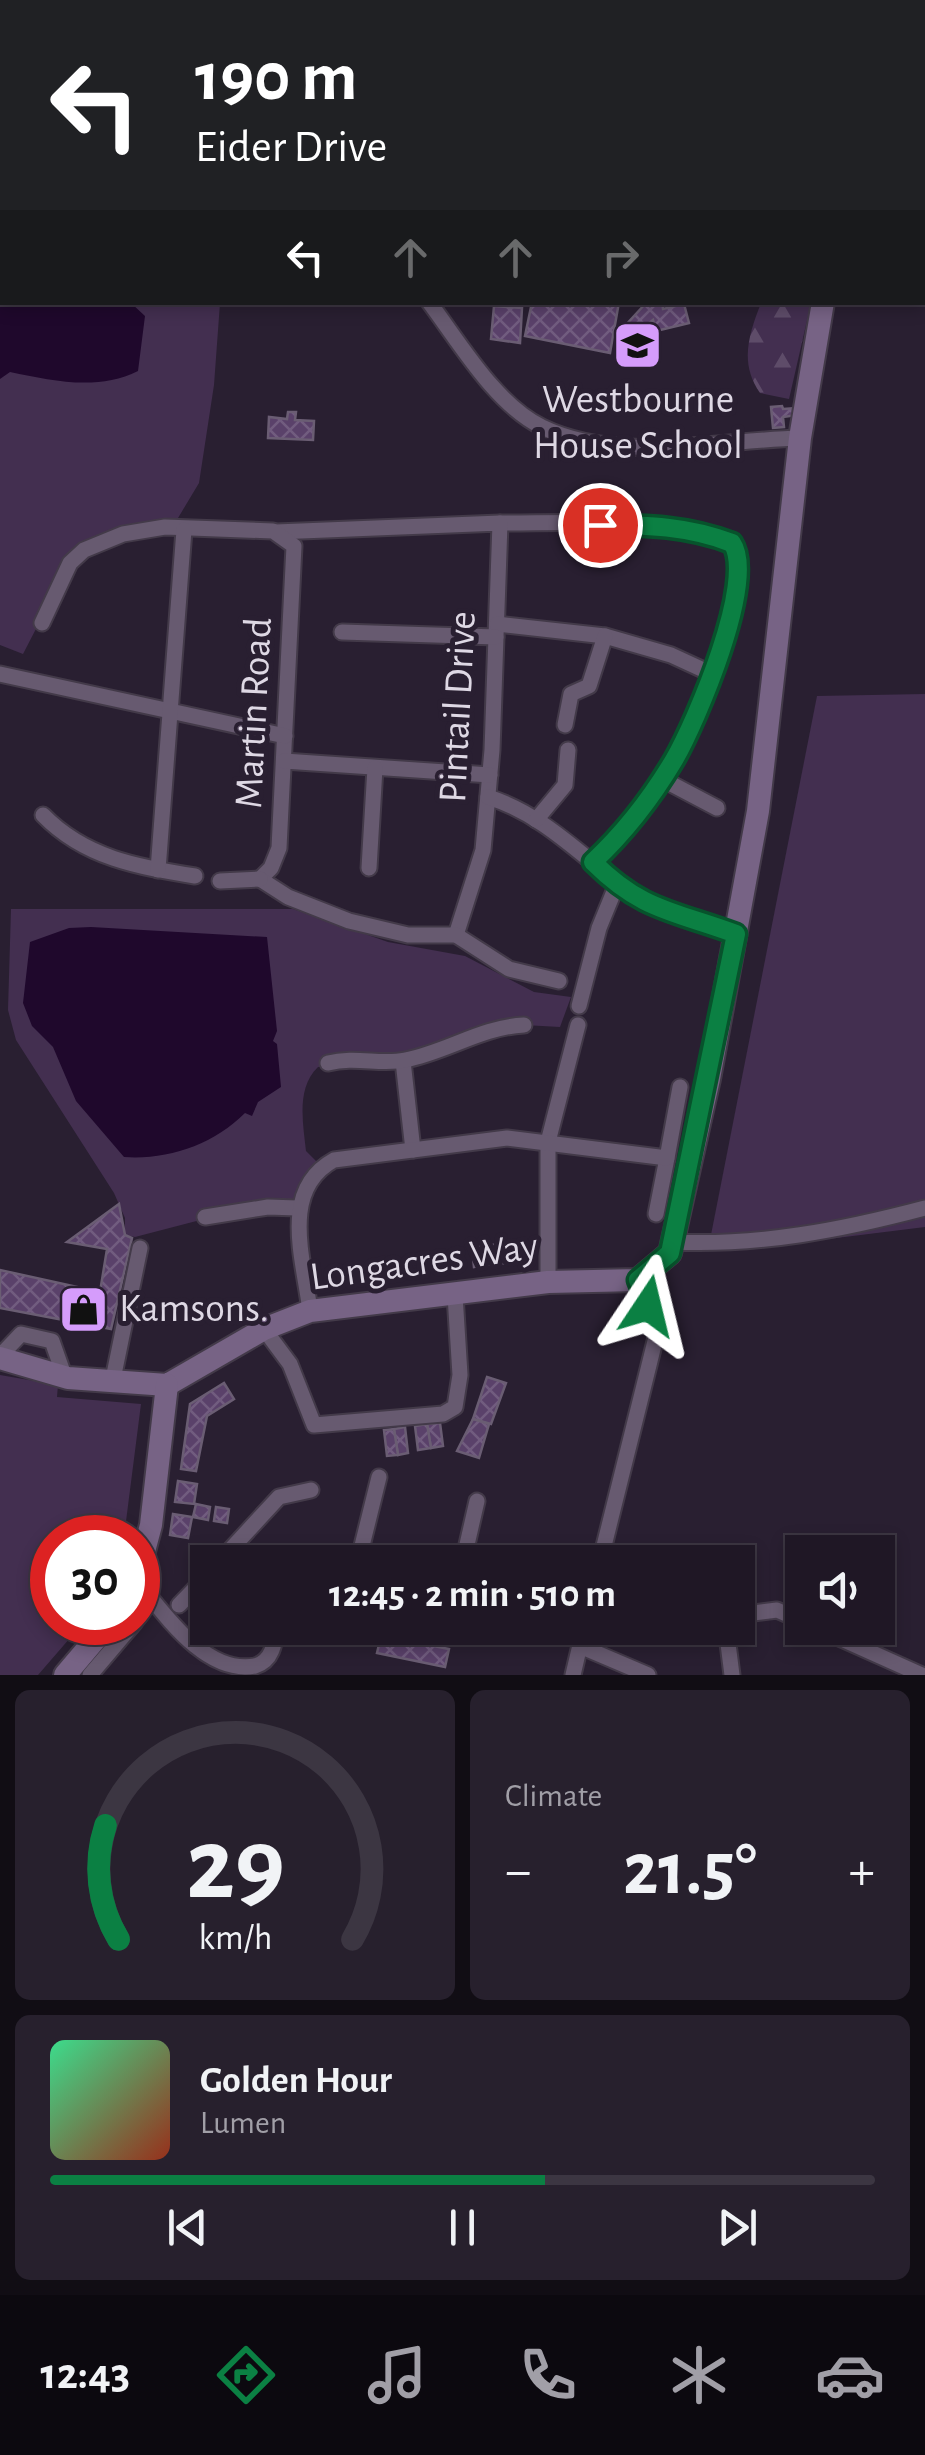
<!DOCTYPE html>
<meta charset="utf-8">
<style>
:root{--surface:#1f1725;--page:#27202d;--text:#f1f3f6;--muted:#a19fa7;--line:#3c3642;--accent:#0b8043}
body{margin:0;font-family:"Alegreya Sans",sans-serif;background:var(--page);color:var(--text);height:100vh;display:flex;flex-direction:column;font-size:38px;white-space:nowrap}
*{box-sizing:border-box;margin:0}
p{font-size:32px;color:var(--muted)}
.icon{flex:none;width:55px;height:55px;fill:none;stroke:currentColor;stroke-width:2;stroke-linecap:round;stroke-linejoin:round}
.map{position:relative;height:1675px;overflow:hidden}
.sheet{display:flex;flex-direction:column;gap:15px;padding:15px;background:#110d14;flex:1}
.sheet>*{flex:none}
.hud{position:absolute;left:0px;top:0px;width:925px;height:305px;box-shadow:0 5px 15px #0003,0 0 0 2px var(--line);background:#202124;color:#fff;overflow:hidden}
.buttons{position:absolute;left:785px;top:1535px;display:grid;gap:20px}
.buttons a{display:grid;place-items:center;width:110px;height:110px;border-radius:0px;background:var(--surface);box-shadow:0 5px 15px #0003,0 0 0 2px var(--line);font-size:50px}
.speed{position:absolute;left:30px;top:1515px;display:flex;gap:20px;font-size:50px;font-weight:700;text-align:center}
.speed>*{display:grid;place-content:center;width:130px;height:130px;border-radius:50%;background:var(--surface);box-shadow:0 5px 15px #0003,0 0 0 2px var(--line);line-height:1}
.speed .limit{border:15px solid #d22;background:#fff;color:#111}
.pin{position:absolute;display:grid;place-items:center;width:85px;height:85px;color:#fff;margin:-42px;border:5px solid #fff;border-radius:50%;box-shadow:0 2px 10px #0007}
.me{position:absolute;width:110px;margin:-55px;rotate:10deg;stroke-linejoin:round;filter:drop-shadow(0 0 8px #0008)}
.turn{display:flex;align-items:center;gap:35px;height:210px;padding:0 30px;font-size:45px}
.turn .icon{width:130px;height:130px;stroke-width:2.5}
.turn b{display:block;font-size:70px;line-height:85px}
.lanes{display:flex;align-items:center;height:95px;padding:0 30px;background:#0003;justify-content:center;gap:50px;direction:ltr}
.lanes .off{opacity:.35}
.big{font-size:75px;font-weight:700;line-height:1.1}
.sheet .card{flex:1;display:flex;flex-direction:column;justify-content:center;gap:15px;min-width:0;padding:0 35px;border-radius:15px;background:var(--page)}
.sheet .dial{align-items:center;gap:0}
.dial svg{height:260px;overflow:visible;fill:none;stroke:var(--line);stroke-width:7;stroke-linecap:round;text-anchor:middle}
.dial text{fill:var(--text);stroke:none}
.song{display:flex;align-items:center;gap:30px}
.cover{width:120px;height:120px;border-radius:15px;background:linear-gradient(135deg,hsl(150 70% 55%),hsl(10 70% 35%))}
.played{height:10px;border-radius:5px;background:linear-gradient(90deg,var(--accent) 60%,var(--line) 60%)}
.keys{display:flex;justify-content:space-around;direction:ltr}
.heat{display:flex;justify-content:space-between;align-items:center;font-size:55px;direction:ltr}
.sheet .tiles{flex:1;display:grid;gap:15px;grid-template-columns:1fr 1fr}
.card:last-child{grid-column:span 2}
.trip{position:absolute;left:190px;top:1545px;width:565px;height:100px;border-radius:0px;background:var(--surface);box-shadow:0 5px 15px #0003,0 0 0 2px var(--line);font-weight:700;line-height:100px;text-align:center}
.dock{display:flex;height:160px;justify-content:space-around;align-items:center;background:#0c090f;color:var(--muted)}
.dock .icon{width:70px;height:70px}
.dock .current{color:var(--accent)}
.dock b{font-size:45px;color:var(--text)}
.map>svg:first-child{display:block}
.green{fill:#432f50}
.forest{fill:url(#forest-firs)}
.water{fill:#1f082c}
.building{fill:url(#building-cross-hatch);stroke:#6a5d73;stroke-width:2.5}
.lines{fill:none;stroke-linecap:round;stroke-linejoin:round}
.minor-casing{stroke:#433a49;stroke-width:19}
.tertiary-casing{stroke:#433a49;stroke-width:24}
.secondary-casing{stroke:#433a49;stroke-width:26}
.minor{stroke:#675a70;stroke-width:15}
.tertiary{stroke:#675a70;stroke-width:20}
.secondary{stroke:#776385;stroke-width:22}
.route-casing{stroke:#07532c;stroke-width:25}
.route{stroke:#0b8043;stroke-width:18}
.labels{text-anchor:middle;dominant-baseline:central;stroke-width:10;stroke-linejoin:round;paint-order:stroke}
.poi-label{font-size:40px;fill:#ded8e4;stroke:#291f31}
.street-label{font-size:40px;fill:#ded8e4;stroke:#291f31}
</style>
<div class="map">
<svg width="925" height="1675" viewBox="0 0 925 1675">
<defs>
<pattern id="forest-firs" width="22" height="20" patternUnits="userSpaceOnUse" patternTransform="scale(2.5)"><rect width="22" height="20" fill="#432f50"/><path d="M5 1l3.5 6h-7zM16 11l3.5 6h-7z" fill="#5e4c69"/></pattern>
<pattern id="building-cross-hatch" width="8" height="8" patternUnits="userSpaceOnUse" patternTransform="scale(2.5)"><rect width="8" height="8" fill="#5a416a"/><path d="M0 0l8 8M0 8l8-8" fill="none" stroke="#715c7f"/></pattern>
</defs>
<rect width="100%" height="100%" fill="#291f31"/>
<g class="green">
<path d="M241 0H487V2H242Z"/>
<path d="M506 0H756L758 2H506Z"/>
<path d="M0 201 2 302 220 303 214 385 199 483 172 528H147L70 563 23 654 0 645Z"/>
<path d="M925 694V1227L731 1251 709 1245 817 696Z"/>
<path d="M11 909H293L388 942 465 956 534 992 571 997 560 1027 524 1025 403 1061 318 1067C296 1088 303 1123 306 1151L322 1167 297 1208 231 1212 135 1237 125 1235V1218L114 1193 16 1040 8 1010Z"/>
<path d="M0 1375 58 1385 57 1397 141 1404 124 1537 52 1538V1622L83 1623 38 1675H0Z"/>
</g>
<path class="forest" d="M761 303H811L789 399 760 393C739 363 749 334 761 303Z"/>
<g class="water">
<path d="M0 265 2 302 131 303 145 316 138 371C98 391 53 381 10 372L0 379Z"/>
<path d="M91 927 267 937 277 1031 273 1041 277 1044 281 1087 258 1102 252 1116 245 1113C213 1145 168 1160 124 1157L76 1101 53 1047 32 1026 23 1003 30 942 69 928Z"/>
</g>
<g class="building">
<path d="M532 302H619L610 353 525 336Z"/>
<path d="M647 302H662L663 309 684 304 689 323 656 331 653 320 633 336 624 327Z"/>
<path d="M494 306 522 308 520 343 491 339Z"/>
<path d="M782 406 783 409 796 408 797 415 783 417 784 427 773 428 771 407Z"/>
<path d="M288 412H296L295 420 314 421 313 440 268 438 269 417 287 419Z"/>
<path d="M119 1204 125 1235 132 1238 111 1329 0 1308V1270L100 1292 107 1249 67 1242Z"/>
<path d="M514 1243 516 1262 505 1263 504 1244Z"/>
<path d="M504 1244 505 1263 495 1264 493 1245Z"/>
<path d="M493 1245 495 1264 485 1265 483 1246Z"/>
<path d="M483 1246 485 1265 474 1267 472 1248Z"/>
<path d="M487 1377 506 1383 491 1424 473 1419Z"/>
<path d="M224 1383 234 1399 207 1416 196 1471 181 1469 190 1404Z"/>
<path d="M473 1419 489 1424 479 1458 457 1451Z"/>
<path d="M440 1423 443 1446 431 1448 427 1424Z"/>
<path d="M427 1424 431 1448 418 1450 415 1426Z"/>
<path d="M405 1427 408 1453 398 1455 394 1429Z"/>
<path d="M394 1429 398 1455 387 1456 384 1430Z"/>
<path d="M178 1481 197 1484 194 1504 175 1502Z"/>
<path d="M196 1504 210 1507 208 1520 193 1517Z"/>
<path d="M216 1507 229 1509 227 1523 214 1521Z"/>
<path d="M173 1514 192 1517 188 1538 170 1535Z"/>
<path d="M381 1636 449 1649 445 1667 377 1653Z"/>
</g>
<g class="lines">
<defs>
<g id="minor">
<path d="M0 183H2"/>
<path d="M429 302C460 343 495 404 542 427 618 464 719 440 800 438"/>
<path d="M500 523C546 524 703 515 733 545 761 572 692 730 674 760 652 797 625 833 593 862"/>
<path d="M276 532 500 523 492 750 483 850 456 935"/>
<path d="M42 623 70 563 84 550 123 534 165 527 273 531 294 546 279 848 271 868 260 879"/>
<path d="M497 624 605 636 671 655 710 673"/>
<path d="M342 632 496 637"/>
<path d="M0 674 285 736"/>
<path d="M565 725 571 694 589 686 605 636"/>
<path d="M284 761 490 775"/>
<path d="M662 779 717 808"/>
<path d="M488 797C552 817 593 870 648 904 670 918 710 924 736 934"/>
<path d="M43 815C85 858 138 867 195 876"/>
<path d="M536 820 565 785 568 750"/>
<path d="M369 868 375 768"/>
<path d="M158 870 184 530"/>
<path d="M260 879 288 897 349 921 408 935H456L509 969 559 981"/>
<path d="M220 881 260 879"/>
<path d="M579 1006 599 928 617 884"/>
<path d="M403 1061 413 1150"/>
<path d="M328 1063C355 1056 381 1065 405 1060 447 1052 481 1027 524 1025"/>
<path d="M656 1214 667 1158"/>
<path d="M205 1217 268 1207 297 1208"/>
<path d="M673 1242C759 1246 842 1230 925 1208"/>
<path d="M548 1282V1142L578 1025"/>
<path d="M310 1311C304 1260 279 1190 334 1160L507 1138 667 1158 680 1087"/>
<path d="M264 1329 290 1364 314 1425 443 1414 455 1407 460 1375 455 1295"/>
<path d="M0 1356 21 1334 52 1341 65 1378"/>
<path d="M112 1384 140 1248"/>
<path d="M359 1558 379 1477"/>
<path d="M219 1562 279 1497 311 1490"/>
<path d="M315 1562 335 1557 381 1562"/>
<path d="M463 1562 477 1501"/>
<path d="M600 1562 657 1333 638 1280"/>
<path d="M138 1582C164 1613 205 1675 255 1666 272 1661 275 1644 276 1628"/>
<path d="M179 1605 208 1575"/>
<path d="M738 1615 777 1610 802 1621"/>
<path d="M726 1628 732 1675"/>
<path d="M817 1628 922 1675"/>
<path d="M580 1646 648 1675"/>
<path d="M90 1675 135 1622"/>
<path d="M573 1675 584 1628"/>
</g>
<path id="tertiary" d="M898 2V0"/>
<g id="secondary">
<path d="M922 162H925"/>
<path d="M0 1358 68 1378 167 1385 264 1329 310 1311 548 1282 638 1280 670 1253 709 1079 758 811 800 438 823 302"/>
<path d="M138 1574 151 1525 167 1385"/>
<path d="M65 1675 110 1622"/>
</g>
</defs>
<use href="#minor" class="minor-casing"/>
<use href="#tertiary" class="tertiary-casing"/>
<use href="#secondary" class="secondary-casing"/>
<use href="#minor" class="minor"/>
<use href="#tertiary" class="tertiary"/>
<use href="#secondary" class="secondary"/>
</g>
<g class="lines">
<defs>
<path id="route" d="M600 525C647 525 688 526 732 543 757 580 696 722 674 760 652 797 625 832 593 862 642 911 674 911 736 934L670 1253 638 1280 648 1306"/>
</defs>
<use href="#route" class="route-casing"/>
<use href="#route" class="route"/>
</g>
<defs>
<symbol id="school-square" viewBox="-11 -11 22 22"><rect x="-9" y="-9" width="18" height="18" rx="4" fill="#d59cfb" stroke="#291f31"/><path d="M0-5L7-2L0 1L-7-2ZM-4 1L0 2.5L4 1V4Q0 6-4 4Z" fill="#111"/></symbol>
<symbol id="shop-square" viewBox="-11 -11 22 22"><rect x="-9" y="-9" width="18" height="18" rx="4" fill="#d59cfb" stroke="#291f31"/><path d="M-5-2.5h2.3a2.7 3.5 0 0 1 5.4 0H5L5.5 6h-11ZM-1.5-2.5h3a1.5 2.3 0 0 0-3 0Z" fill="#111"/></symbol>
</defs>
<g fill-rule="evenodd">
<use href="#school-square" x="610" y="318" width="55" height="55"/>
<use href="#shop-square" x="56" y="1282" width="55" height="55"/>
</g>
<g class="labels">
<g class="poi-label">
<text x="638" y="400">Westbourne<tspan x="638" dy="46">House School</tspan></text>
<text x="119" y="1309" text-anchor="start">Kamsons.</text>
</g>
<g class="street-label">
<text transform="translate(458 707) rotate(-87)">Pintail Drive</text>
<text transform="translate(254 713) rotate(-87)">Martin Road</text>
<text transform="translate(424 1262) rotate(-8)">Longacres Way</text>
</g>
</g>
</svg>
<div class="buttons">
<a><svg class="icon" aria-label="sound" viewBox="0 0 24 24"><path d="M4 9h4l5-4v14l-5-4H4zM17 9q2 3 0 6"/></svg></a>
</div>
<div class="speed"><div class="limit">30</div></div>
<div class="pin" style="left:600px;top:525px;background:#d93025"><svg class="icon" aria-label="arrive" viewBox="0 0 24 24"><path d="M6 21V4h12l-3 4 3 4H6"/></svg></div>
<svg class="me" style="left:648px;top:1306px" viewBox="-20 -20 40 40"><path d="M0-17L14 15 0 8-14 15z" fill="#0b8043" stroke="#fff" stroke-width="4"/></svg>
<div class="trip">12:45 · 2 min · 510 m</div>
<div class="hud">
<div class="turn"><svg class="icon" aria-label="left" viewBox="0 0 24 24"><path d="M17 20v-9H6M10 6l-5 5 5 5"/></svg><div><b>190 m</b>Eider Drive</div></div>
<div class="lanes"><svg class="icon" aria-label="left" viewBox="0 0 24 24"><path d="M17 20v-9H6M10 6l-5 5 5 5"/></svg><svg class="icon off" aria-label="ahead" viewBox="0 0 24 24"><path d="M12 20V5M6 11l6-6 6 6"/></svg><svg class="icon off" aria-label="ahead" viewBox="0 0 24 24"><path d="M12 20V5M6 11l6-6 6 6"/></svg><svg class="icon off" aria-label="right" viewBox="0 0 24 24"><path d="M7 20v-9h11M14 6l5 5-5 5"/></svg></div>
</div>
</div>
<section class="sheet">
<div class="tiles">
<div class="card dial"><svg viewBox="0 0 100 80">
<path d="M14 69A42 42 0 1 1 86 69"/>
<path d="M14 69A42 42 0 0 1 10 34" stroke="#0b8043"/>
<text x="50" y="56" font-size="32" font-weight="700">29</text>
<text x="50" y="72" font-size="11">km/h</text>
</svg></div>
<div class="card"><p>Climate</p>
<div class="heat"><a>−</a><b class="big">21.5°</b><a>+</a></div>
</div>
<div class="card">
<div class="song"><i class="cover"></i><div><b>Golden Hour</b><p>Lumen</p></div></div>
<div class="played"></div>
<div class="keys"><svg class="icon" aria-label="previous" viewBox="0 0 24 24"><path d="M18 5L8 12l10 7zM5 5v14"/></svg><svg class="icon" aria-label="pause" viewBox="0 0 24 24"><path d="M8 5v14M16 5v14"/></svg><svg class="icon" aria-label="next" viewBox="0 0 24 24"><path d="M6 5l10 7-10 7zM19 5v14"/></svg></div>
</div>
</div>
</section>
<nav class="dock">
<b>12:43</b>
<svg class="icon current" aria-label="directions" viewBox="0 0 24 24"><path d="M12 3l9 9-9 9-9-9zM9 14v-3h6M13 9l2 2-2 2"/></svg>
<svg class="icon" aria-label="music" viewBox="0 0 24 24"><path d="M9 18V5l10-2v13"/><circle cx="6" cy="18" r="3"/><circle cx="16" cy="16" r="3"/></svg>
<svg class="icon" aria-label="phone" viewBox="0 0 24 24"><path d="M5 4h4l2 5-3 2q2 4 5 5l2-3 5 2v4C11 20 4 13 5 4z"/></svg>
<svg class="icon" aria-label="climate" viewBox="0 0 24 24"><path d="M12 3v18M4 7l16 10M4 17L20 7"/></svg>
<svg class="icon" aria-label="car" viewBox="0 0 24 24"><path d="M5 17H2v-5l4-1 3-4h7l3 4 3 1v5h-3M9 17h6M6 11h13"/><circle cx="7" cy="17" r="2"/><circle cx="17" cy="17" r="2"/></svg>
</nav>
